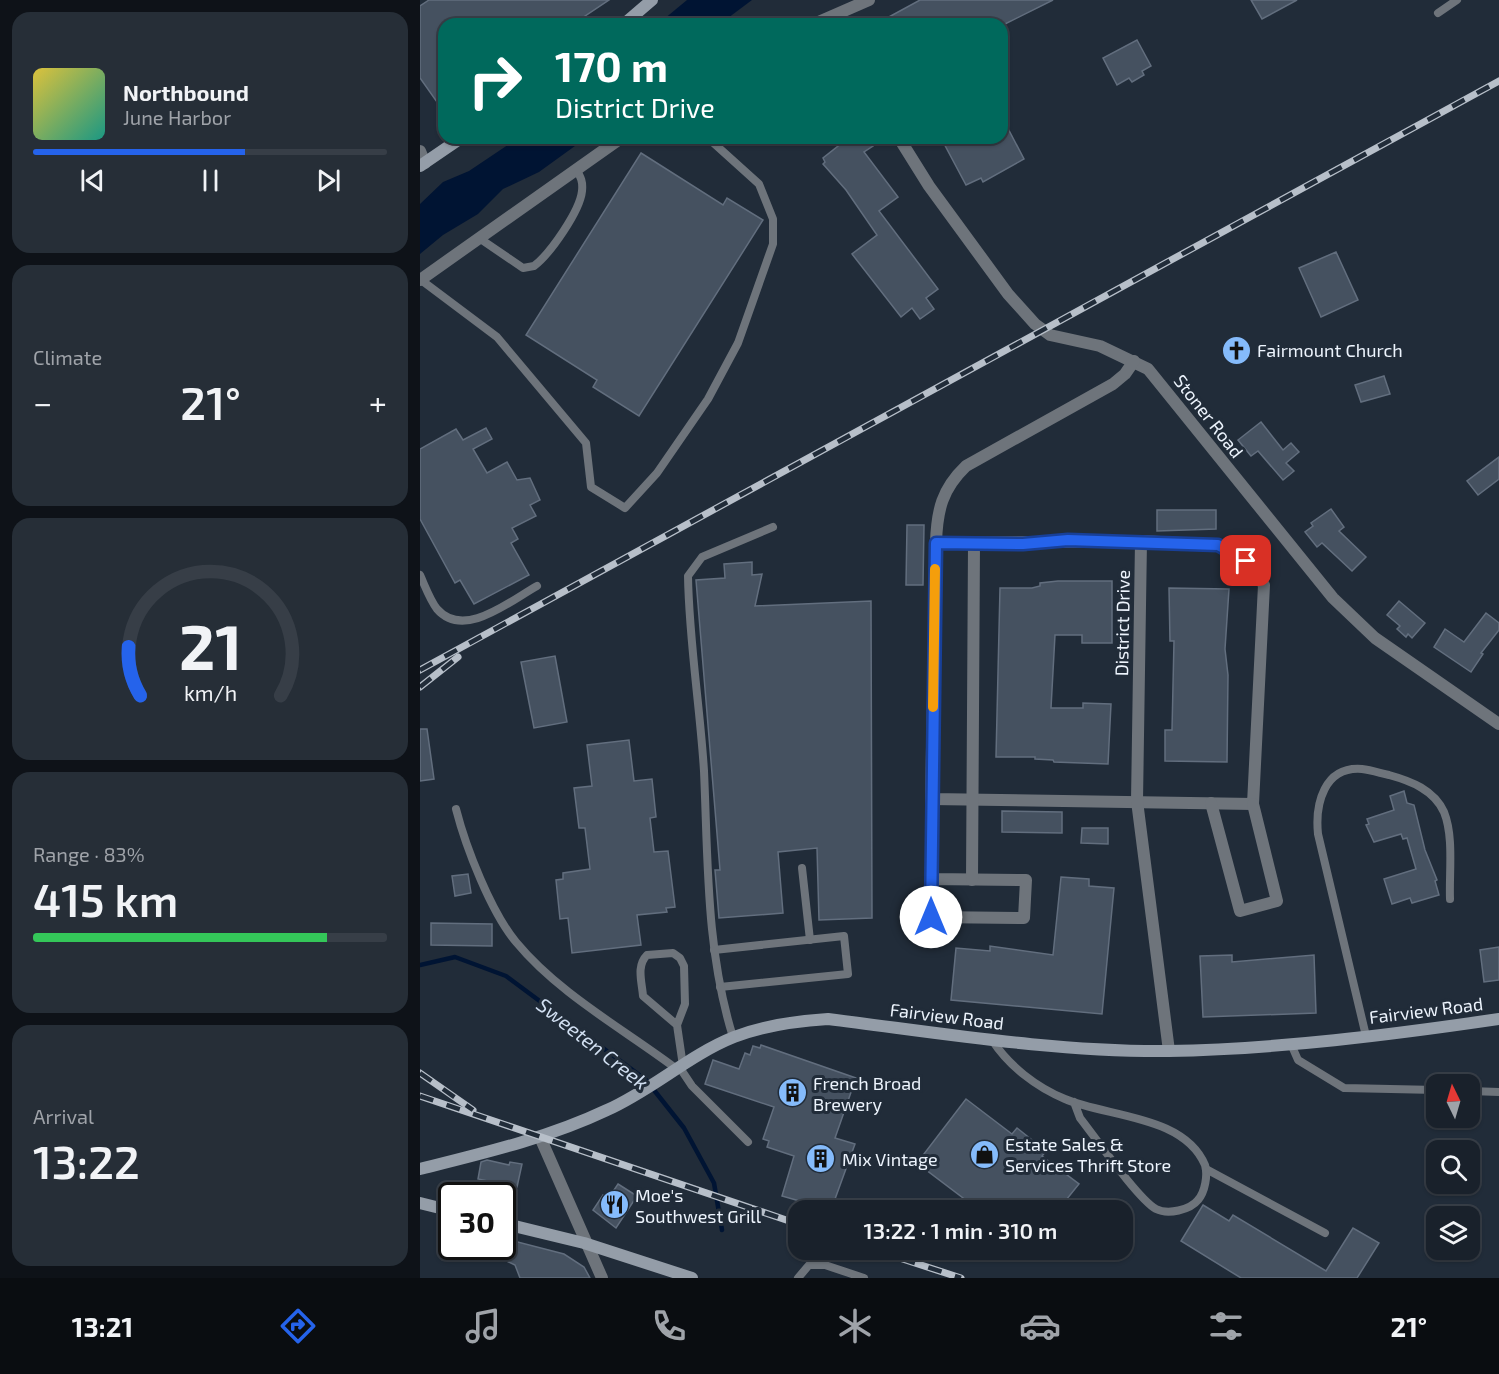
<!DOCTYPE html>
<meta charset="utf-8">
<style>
:root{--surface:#19212b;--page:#262e37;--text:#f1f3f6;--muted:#9fa3a9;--line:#373e47;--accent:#2563eb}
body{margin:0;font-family:"Exo 2",sans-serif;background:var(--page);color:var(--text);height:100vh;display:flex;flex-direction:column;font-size:22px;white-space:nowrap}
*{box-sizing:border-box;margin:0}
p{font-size:20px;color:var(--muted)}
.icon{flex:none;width:33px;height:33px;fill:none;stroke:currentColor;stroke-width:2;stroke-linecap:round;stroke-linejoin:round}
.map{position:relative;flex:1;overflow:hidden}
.details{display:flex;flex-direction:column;gap:12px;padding:12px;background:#0e1218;width:420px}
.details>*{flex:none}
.hud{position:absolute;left:18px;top:18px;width:570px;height:126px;border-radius:18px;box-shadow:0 2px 4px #0004,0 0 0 2px var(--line);background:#00695c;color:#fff;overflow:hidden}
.needle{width:39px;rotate:355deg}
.tools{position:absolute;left:1006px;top:1074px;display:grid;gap:12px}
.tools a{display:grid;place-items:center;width:54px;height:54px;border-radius:12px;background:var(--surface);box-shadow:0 2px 4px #0004,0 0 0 2px var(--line);font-size:30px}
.speed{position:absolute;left:18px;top:1182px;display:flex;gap:12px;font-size:30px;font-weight:700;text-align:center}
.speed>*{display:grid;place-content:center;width:78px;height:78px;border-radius:50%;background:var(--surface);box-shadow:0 2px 4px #0004,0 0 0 2px var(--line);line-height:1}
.speed .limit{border:3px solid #111;border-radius:9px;background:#fff;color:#111}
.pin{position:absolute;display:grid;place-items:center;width:51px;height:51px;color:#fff;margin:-26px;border-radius:12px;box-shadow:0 3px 9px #0006}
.me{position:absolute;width:66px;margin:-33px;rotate:0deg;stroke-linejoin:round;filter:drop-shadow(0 0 4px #0008)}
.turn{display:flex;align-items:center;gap:21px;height:126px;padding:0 18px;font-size:27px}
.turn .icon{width:78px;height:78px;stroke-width:2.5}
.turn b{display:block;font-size:42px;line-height:51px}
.big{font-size:45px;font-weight:600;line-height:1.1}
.details .card{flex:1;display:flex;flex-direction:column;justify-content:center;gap:9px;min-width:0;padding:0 21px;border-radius:18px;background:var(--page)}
.details .dial{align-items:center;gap:0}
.dial svg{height:156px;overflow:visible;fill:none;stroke:var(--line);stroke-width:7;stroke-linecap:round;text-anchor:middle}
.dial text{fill:var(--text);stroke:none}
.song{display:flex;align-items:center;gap:18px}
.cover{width:72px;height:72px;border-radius:9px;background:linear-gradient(135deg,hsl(50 70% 55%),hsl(170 70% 35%))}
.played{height:6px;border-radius:3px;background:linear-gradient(90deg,var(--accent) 60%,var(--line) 60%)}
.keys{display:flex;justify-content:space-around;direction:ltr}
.heat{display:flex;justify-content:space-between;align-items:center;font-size:33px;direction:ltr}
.charge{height:9px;border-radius:4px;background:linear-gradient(90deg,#34c759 83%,var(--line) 0)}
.trip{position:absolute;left:368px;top:1200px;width:345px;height:60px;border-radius:18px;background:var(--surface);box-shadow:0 2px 4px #0004,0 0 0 2px var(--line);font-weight:600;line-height:60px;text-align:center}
.menu{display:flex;height:96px;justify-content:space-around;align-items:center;background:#0a0d11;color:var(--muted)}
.menu .icon{width:42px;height:42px}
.menu .current{color:var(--accent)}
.menu b{font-size:27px;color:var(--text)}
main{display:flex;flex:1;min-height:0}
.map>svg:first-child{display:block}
.water{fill:#001433}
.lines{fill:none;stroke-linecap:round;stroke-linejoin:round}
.stream{stroke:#001433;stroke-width:4.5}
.building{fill:#455160;stroke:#626e7e;stroke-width:1.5}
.lane{stroke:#6e747b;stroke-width:8}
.street{stroke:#6e747b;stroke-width:12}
.secondary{stroke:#949da8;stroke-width:12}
.rail-casing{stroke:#b7bfc9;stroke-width:7}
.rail{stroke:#212c39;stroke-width:4.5;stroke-dasharray:14;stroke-linecap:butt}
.route-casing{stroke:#184099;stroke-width:15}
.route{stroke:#2563eb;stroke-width:10}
.slow{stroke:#f59e0b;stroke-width:10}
.labels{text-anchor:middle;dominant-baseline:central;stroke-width:6;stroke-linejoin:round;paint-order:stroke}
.poi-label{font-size:18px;fill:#edf4fd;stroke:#212c39;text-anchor:start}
.street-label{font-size:18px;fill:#edf4fd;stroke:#212c39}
.water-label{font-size:20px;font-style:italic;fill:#d1dff1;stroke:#212c39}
</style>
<main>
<section class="details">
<div class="card">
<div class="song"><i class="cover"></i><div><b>Northbound</b><p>June Harbor</p></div></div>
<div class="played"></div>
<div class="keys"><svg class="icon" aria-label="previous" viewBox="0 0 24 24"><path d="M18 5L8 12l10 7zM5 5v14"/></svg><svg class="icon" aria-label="pause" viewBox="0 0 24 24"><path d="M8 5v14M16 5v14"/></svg><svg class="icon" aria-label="next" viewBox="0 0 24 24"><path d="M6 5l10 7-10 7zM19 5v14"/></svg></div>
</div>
<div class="card"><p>Climate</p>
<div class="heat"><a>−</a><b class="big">21°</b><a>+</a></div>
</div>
<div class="card dial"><svg viewBox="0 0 100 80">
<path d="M14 69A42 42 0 1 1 86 69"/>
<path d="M14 69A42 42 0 0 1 8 44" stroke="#2563eb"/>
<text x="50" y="56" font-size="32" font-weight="700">21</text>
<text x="50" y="72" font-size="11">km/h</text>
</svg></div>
<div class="card"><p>Range · 83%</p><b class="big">415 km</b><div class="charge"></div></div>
<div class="card"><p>Arrival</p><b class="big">13:22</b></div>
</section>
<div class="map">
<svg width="1079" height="1278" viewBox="0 0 1079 1278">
<rect width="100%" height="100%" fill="#212c39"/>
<g class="water">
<path d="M267 0H332L300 24H238Z"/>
<path d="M98 138H166L119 172 83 189 58 214 23 235 0 254V204L23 182 49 171Z"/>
</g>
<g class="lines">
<path class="stream" d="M0 965 35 957 86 976 226 1080 264 1128 294 1183 302 1230"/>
</g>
<g class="building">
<path d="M9 0H189L153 24H24V112L0 78V6Z"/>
<path d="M500 0H633L585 24H456Z"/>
<path d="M831 0H877L842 19Z"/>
<path d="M717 40 731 66 722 71 724 75 712 82 709 78 697 85 683 58Z"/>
<path d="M582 117 604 159 563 182 561 178 546 185 521 138H582Z"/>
<path d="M423 138H447L453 146 444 152 478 197 459 211 518 289 506 298 514 309 500 319 492 308 481 317 432 254 457 235 426 190 403 164 405 162 403 158 418 146 416 143Z"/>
<path d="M221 153 303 205 307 198 343 220 219 416 173 387 177 380 106 335Z"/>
<path d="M916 252 938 300 901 317 879 268Z"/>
<path d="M964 376 970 394 941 402 935 385Z"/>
<path d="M841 422 863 450 871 443 879 452 866 463 874 471 863 480 838 451 831 456 818 440Z"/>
<path d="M66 428 72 439 53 449 67 473 87 462 97 480 110 478 120 500 110 505 116 516 92 528 98 539 91 543 109 575 54 604 40 580 35 583 0 519V449L36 429 43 440Z"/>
<path d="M1079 457V479L1058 495 1047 481Z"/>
<path d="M911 509 924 527 919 531 946 557 932 571 902 543 897 547 885 532 893 526 891 523Z"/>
<path d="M737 510H796V529L737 531Z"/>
<path d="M487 525H504L503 585H486Z"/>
<path d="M332 562V575L342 574 335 606 451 601 452 918 399 920 397 848 358 852 363 913 299 918 295 870H300L276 580 305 578 304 564Z"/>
<path d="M638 581H692V643H662V635H635L631 708H663V703L691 704 688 764 634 762 633 760 615 759V757H576L580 588H612L620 586V583Z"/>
<path d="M749 588 809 589 805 649 808 675 807 762 745 761V730H752L754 641H750Z"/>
<path d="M979 601 1005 623 992 638 988 634 986 637 977 629 980 626 967 615Z"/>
<path d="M1066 613 1079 623V630L1061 653 1063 654 1051 672 1014 647 1025 629 1044 642Z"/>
<path d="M135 656 147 722 114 728 101 662Z"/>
<path d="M0 729H7L14 779 0 781Z"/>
<path d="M209 740 214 781 232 779 236 817 230 818 234 852 248 851 255 907 246 908 247 912 217 915 221 945 152 953 148 918 140 919 136 880 143 879V873L170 869 165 828H159L154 788 172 786 167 745Z"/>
<path d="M984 791 987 803 994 805 1005 850 1017 880 1015 881 1019 895 992 903 990 898 972 904 964 879 996 869 987 838 983 839 981 834 954 842 946 825 949 824 947 819 974 810 970 796Z"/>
<path d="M582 811 642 812V833L582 832Z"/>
<path d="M662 828H688V844L661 843Z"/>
<path d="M48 874 51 893 35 896 32 876Z"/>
<path d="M641 877 669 879V886L694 888 682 1014 531 1000 536 948 570 951V946L633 955Z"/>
<path d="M11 923 72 924V946L11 945Z"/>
<path d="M1079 947V980L1064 982 1060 950Z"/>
<path d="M812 955V962L894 955 896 1013 783 1017 780 956Z"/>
<path d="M341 1045 436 1078 415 1138 435 1144 411 1210 362 1196 374 1156 347 1147 349 1141 343 1139 354 1107 285 1084 293 1060 319 1069 325 1053 330 1055 333 1046 340 1048Z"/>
<path d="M546 1099 592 1134 597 1128 626 1151 622 1156 659 1184 638 1210H559L497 1163Z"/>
<path d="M67 1160 89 1165 90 1162 102 1164 97 1187 58 1179 61 1162Z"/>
<path d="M198 1184 217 1196 196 1228 173 1210 183 1195 188 1199Z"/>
<path d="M783 1205 809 1221 813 1215 906 1271 933 1228 959 1243 937 1278H821L761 1241Z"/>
<path d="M82 1238 144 1254 164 1267 170 1278H100L95 1265 55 1246H82Z"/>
</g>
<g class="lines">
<g class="lane">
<path d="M1018 13 1037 0"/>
<path d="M59 238 103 268 114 266C130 254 160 211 162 191 163 182 161 177 156 169"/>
<path d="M1 280 77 337 166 443 171 487 205 508 237 473 288 399 318 343 353 244V219L339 184 288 138"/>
<path d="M0 575C5 586 10 600 17 609 44 640 90 601 117 586"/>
<path d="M36 809C46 848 71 912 96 942 140 995 204 1029 258 1070"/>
<path d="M382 868 390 940"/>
<path d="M294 950 424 936 428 974 300 987"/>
<path d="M257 1025 223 996C222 982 216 966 227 955L253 953 260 958 264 966 265 1004 257 1025 263 1066"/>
<path d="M946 1036 898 834C895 804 904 766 942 769 951 770 960 773 969 775 991 781 1014 790 1024 812 1034 837 1029 872 1030 899"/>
<path d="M313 1037C286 951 288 860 284 771 280 706 269 641 268 576L282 557 353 527"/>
<path d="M572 1040C589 1066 616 1087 645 1099 687 1117 764 1115 785 1165 788 1175 785 1192 778 1200 770 1210 748 1215 736 1209 718 1199 675 1137 660 1118L654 1102"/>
<path d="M871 1044 878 1060 924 1088 1017 1090"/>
<path d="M260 1068 272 1086 328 1142"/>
<path d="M1050 1091 1079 1092"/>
<path d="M786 1169 905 1233"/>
<path d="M378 1278 389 1265H405L444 1278"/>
</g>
<g class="street">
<path d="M394 24 449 0"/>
<path d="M479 138 509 186 588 294 615 324 630 335 680 346 728 369 913 598 955 638 1079 724"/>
<path d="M0 151 5 163"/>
<path d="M0 280 201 138"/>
<path d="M714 361 705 374 693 384 546 466C522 489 517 510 516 543L511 799 833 804 844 585 826 561 798 545 721 541"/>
<path d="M516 543 721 541 717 801 749 1051"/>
<path d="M511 799V917L604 918 606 880 511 879"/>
<path d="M791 803 820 911 857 901 833 804"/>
<path d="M552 880 554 544"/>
<path d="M120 1137 182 1278"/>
</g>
<g class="secondary">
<path d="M204 24 232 0"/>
<path d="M0 166 41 138"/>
<path d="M0 1169C64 1153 128 1138 187 1110 232 1090 269 1055 314 1037 345 1025 376 1021 408 1019 521 1033 634 1052 748 1051 859 1049 970 1035 1079 1019"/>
<path d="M0 1203 32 1211"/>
<path d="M82 1223 164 1243 272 1278"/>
</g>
<defs>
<g id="rail">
<path d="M0 670 1079 81"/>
<path d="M0 687 38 657"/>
<path d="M0 1073 53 1110"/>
<path d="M0 1096 378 1224"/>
<path d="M455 1250 541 1278"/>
</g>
</defs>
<use href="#rail" class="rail-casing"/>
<use href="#rail" class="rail"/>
</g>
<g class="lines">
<defs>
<path id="route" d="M511 917 516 543 603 544 648 540 798 545 826 561"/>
</defs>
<use href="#route" class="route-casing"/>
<use href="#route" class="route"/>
<path class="slow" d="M513 707 515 569"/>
</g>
<defs>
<symbol id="church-disc" viewBox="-11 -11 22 22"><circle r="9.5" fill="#85bbfb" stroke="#212c39"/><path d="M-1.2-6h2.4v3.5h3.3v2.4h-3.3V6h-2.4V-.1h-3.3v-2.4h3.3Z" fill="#111"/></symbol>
<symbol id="building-disc" viewBox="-11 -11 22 22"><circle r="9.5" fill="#85bbfb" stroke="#212c39"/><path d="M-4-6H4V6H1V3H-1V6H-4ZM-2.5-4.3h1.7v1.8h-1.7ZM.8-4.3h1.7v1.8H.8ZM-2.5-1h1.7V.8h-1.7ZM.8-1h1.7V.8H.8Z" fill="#111"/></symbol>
<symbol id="shop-disc" viewBox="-11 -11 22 22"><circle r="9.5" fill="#85bbfb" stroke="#212c39"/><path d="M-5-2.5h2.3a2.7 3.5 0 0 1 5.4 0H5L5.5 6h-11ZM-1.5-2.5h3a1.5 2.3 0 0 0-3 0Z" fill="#111"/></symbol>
<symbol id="restaurant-disc" viewBox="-11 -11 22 22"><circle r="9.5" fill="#85bbfb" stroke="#212c39"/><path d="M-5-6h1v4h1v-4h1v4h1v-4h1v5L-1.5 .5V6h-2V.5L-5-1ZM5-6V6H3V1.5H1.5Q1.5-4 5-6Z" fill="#111"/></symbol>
</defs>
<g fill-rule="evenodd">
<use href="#church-disc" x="800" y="334" width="33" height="33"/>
<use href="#building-disc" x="356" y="1076" width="33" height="33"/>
<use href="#shop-disc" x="548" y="1138" width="33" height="33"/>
<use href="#building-disc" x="384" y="1142" width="33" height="33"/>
<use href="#restaurant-disc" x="178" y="1188" width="33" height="33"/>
</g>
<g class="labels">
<g class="poi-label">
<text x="837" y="350">Fairmount Church</text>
<text x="393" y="1083">French Broad<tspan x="393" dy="21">Brewery</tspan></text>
<text x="585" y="1144">Estate Sales &amp;<tspan x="585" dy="21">Services Thrift Store</tspan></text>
<text x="422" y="1159">Mix Vintage</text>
<text x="215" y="1195">Moe's<tspan x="215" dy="21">Southwest Grill</tspan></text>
</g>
<g class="street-label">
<text transform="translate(789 416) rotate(52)">Stoner Road</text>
<text transform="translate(702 623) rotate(-89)">District Drive</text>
<text transform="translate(1006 1010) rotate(-7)">Fairview Road</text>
<text transform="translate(527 1016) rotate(7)">Fairview Road</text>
</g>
<g class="water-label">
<text transform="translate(173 1043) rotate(38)">Sweeten Creek</text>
</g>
</g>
</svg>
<div class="tools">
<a><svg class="needle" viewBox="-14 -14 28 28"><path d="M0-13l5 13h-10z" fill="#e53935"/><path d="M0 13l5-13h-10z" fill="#9fa3a9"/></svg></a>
<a><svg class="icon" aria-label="search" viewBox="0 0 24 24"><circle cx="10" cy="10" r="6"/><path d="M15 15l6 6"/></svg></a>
<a><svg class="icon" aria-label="layers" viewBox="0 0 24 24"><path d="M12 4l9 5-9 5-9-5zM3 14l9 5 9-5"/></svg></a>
</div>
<div class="speed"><div class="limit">30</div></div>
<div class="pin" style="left:826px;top:561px;background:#d93025"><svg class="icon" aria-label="arrive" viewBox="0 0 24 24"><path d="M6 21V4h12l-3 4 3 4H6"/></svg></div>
<svg class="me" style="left:511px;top:917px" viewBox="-20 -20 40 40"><circle r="19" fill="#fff"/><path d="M0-13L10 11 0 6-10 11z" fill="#2563eb"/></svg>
<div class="trip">13:22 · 1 min · 310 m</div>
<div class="hud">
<div class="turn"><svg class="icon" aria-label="right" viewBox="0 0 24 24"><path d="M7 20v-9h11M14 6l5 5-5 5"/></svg><div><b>170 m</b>District Drive</div></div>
</div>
</div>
</main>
<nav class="menu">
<b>13:21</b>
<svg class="icon current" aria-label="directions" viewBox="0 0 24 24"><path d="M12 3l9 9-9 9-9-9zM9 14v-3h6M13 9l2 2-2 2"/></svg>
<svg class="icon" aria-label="music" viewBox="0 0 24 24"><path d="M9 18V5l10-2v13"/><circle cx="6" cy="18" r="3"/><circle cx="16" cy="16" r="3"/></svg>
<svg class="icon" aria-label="phone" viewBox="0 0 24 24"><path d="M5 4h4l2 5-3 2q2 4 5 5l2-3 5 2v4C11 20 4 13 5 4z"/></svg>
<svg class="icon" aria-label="climate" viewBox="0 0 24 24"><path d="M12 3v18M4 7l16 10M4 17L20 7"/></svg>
<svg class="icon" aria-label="car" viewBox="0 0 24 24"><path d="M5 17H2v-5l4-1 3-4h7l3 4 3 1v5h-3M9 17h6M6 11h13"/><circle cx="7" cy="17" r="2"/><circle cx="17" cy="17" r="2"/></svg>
<svg class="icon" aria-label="filters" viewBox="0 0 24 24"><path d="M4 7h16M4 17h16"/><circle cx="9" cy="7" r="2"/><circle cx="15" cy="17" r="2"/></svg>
<b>21°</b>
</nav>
